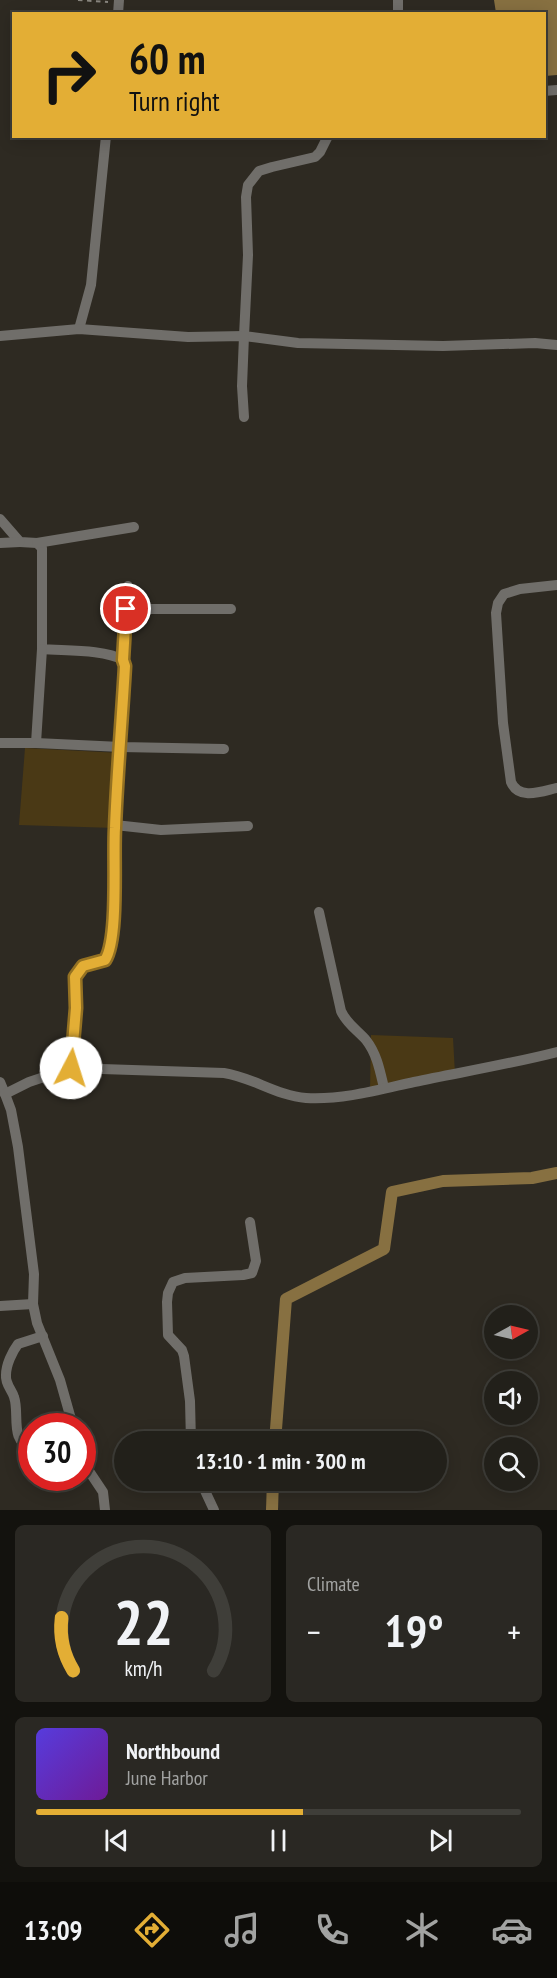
<!DOCTYPE html>
<meta charset="utf-8">
<style>
:root{--surface:#22201a;--page:#2a2823;--text:#f1f3f6;--muted:#a2a3a2;--line:#3f3e39;--accent:#e3ae35}
body{margin:0;font-family:"PT Sans Narrow",sans-serif;background:var(--page);color:var(--text);height:100vh;display:flex;flex-direction:column;font-size:22px;white-space:nowrap}
*{box-sizing:border-box;margin:0}
p{font-size:20px;color:var(--muted)}
.icon{flex:none;width:33px;height:33px;fill:none;stroke:currentColor;stroke-width:2;stroke-linecap:round;stroke-linejoin:round}
.map{position:relative;height:1510px;overflow:hidden}
.sheet{display:flex;flex-direction:column;gap:15px;padding:15px;background:#13120e;flex:1}
.sheet>*{flex:none}
.hud{position:absolute;left:12px;top:12px;width:534px;height:126px;border-radius:0px;box-shadow:0 3px 15px #0003,0 0 0 2px var(--line);background:#e3ae35;color:#111;overflow:hidden}
.needle{width:39px;rotate:82deg}
.fabs{position:absolute;left:484px;top:1305px;display:grid;gap:12px}
.fabs a{display:grid;place-items:center;width:54px;height:54px;border-radius:50%;background:var(--surface);box-shadow:0 3px 15px #0003,0 0 0 2px var(--line);font-size:30px}
.speed{position:absolute;left:18px;top:1413px;display:flex;gap:12px;font-size:30px;font-weight:700;text-align:center}
.speed>*{display:grid;place-content:center;width:78px;height:78px;border-radius:50%;background:var(--surface);box-shadow:0 3px 15px #0003,0 0 0 2px var(--line);line-height:1}
.speed .limit{border:9px solid #d22;background:#fff;color:#111}
.pin{position:absolute;display:grid;place-items:center;width:51px;height:51px;color:#fff;margin:-26px;border:3px solid #fff;border-radius:50%;box-shadow:0 2px 6px #0007}
.me{position:absolute;width:66px;margin:-33px;rotate:5deg;stroke-linejoin:round;filter:drop-shadow(0 0 4px #0008)}
.turn{display:flex;align-items:center;gap:21px;height:126px;padding:0 18px;font-size:27px}
.turn .icon{width:78px;height:78px;stroke-width:2.5}
.turn b{display:block;font-size:42px;line-height:51px}
.big{font-size:45px;font-weight:600;line-height:1.1}
.sheet .card{flex:1;display:flex;flex-direction:column;justify-content:center;gap:9px;min-width:0;padding:0 21px;border-radius:9px;background:var(--page)}
.sheet .dial{align-items:center;gap:0}
.dial svg{height:156px;overflow:visible;fill:none;stroke:var(--line);stroke-width:7;stroke-linecap:round;text-anchor:middle}
.dial text{fill:var(--text);stroke:none}
.song{display:flex;align-items:center;gap:18px}
.cover{width:72px;height:72px;border-radius:9px;background:linear-gradient(135deg,hsl(250 70% 55%),hsl(280 70% 35%))}
.played{height:6px;border-radius:3px;background:linear-gradient(90deg,var(--accent) 55%,var(--line) 55%)}
.keys{display:flex;justify-content:space-around;direction:ltr}
.heat{display:flex;justify-content:space-between;align-items:center;font-size:33px;direction:ltr}
.sheet .tiles{flex:1;display:grid;gap:15px;grid-template-columns:1fr 1fr}
.card:last-child{grid-column:span 2}
.trip{position:absolute;left:114px;top:1431px;width:333px;height:60px;border-radius:30px;background:var(--surface);box-shadow:0 3px 15px #0003,0 0 0 2px var(--line);font-weight:600;line-height:60px;text-align:center}
.tab-bar{display:flex;height:96px;justify-content:space-around;align-items:center;background:#0e0d0a;color:var(--muted)}
.tab-bar .icon{width:42px;height:42px}
.tab-bar .on{color:var(--accent)}
.tab-bar b{font-size:27px;color:var(--text)}
.map>svg:first-child{display:block}
.green{fill:#4a3915}
.water{fill:#877041}
.lines{fill:none;stroke-linecap:round;stroke-linejoin:round}
.canal{stroke:#877041;stroke-width:12}
.path{stroke:#88857e;stroke-width:2;stroke-dasharray:4.5 4.5;stroke-linecap:butt}
.minor{stroke:#706e6a;stroke-width:10}
.route-casing{stroke:#947122;stroke-width:15}
.route{stroke:#e3ae35;stroke-width:10}
</style>
<div class="map">
<svg width="557" height="1510" viewBox="0 0 557 1510">
<rect width="100%" height="100%" fill="#2e2a22"/>
<g class="green">
<path d="M25 748 121 753 115 828 19 825Z"/>
<path d="M371 1035 453 1038 455 1074 370 1093Z"/>
</g>
<path class="water" d="M494 0H557V75L545 76 544 14 496 13Z"/>
<g class="lines">
<g class="canal">
<path d="M275 1442 286 1299 384 1249 392 1192 443 1181 532 1178 557 1173"/>
<path d="M272 1510 273 1480"/>
</g>
<path class="path" d="M78 0 108 2"/>
<g class="minor">
<path d="M398 0V14"/>
<path d="M118 14 119 0"/>
<path d="M544 91 557 90"/>
<path d="M328 136 320 152 315 157 272 167 259 171 248 185 246 197 248 255 244 336 298 343 443 346 535 343 557 345"/>
<path d="M79 329 91 285 106 136"/>
<path d="M0 336 79 329 188 337 244 336 242 386 244 417"/>
<path d="M0 519 20 542 37 543 42 548V649C64 651 104 649 123 660L125 666 121 747 224 749"/>
<path d="M0 543 20 542"/>
<path d="M37 543 134 527"/>
<path d="M557 585 520 589 504 594 498 603 496 613 503 723 511 782C519 801 543 791 557 788"/>
<path d="M126 609H231"/>
<path d="M123 660 128 586"/>
<path d="M0 743H36L121 747 115 828 113 928 110 952 103 961 80 969 75 977 77 1008 71 1068"/>
<path d="M36 743 42 649"/>
<path d="M115 825 161 830 248 826"/>
<path d="M319 912 341 1011C346 1023 357 1030 366 1040 377 1054 380 1071 384 1088"/>
<path d="M0 1082 5 1094"/>
<path d="M0 1306 33 1304"/>
<path d="M73 1426 60 1380 37 1323 33 1304 34 1274 18 1147 11 1110 5 1094 29 1082 71 1068 224 1073C252 1077 277 1096 306 1098 343 1100 378 1090 414 1082 462 1072 510 1064 557 1052"/>
<path d="M191 1442 190 1401 184 1356 182 1350 168 1335 167 1302 168 1293 173 1282 185 1278 243 1275 252 1273 256 1261 250 1222"/>
<path d="M32 1447C9 1443 20 1413 14 1397 12 1390 5 1384 6 1375 6 1365 12 1352 18 1344L43 1336"/>
<path d="M82 1454 89 1471 103 1492 105 1510"/>
<path d="M200 1480 214 1510"/>
</g>
</g>
<g class="lines">
<defs>
<path id="route" d="M71 1068 76 1008 75 977 83 966 105 960C119 939 113 856 115 828 117 774 122 720 125 666L123 660 126 609"/>
</defs>
<use href="#route" class="route-casing"/>
<use href="#route" class="route"/>
</g>
</svg>
<div class="fabs">
<a><svg class="needle" viewBox="-14 -14 28 28"><path d="M0-13l5 13h-10z" fill="#e53935"/><path d="M0 13l5-13h-10z" fill="#a2a3a2"/></svg></a>
<a><svg class="icon" aria-label="sound" viewBox="0 0 24 24"><path d="M4 9h4l5-4v14l-5-4H4zM17 9q2 3 0 6"/></svg></a>
<a><svg class="icon" aria-label="search" viewBox="0 0 24 24"><circle cx="10" cy="10" r="6"/><path d="M15 15l6 6"/></svg></a>
</div>
<div class="speed"><div class="limit">30</div></div>
<div class="pin" style="left:126px;top:609px;background:#d93025"><svg class="icon" aria-label="arrive" viewBox="0 0 24 24"><path d="M6 21V4h12l-3 4 3 4H6"/></svg></div>
<svg class="me" style="left:71px;top:1068px" viewBox="-20 -20 40 40"><circle r="19" fill="#fff"/><path d="M0-13L10 11 0 6-10 11z" fill="#e3ae35"/></svg>
<div class="trip">13:10 · 1 min · 300 m</div>
<div class="hud">
<div class="turn"><svg class="icon" aria-label="right" viewBox="0 0 24 24"><path d="M7 20v-9h11M14 6l5 5-5 5"/></svg><div><b>60 m</b>Turn right</div></div>
</div>
</div>
<section class="sheet">
<div class="tiles">
<div class="card dial"><svg viewBox="0 0 100 80">
<path d="M14 69A42 42 0 1 1 86 69"/>
<path d="M14 69A42 42 0 0 1 8 42" stroke="#e3ae35"/>
<text x="50" y="56" font-size="32" font-weight="700">22</text>
<text x="50" y="72" font-size="11">km/h</text>
</svg></div>
<div class="card"><p>Climate</p>
<div class="heat"><a>−</a><b class="big">19°</b><a>+</a></div>
</div>
<div class="card">
<div class="song"><i class="cover"></i><div><b>Northbound</b><p>June Harbor</p></div></div>
<div class="played"></div>
<div class="keys"><svg class="icon" aria-label="previous" viewBox="0 0 24 24"><path d="M18 5L8 12l10 7zM5 5v14"/></svg><svg class="icon" aria-label="pause" viewBox="0 0 24 24"><path d="M8 5v14M16 5v14"/></svg><svg class="icon" aria-label="next" viewBox="0 0 24 24"><path d="M6 5l10 7-10 7zM19 5v14"/></svg></div>
</div>
</div>
</section>
<nav class="tab-bar">
<b>13:09</b>
<svg class="icon on" aria-label="directions" viewBox="0 0 24 24"><path d="M12 3l9 9-9 9-9-9zM9 14v-3h6M13 9l2 2-2 2"/></svg>
<svg class="icon" aria-label="music" viewBox="0 0 24 24"><path d="M9 18V5l10-2v13"/><circle cx="6" cy="18" r="3"/><circle cx="16" cy="16" r="3"/></svg>
<svg class="icon" aria-label="phone" viewBox="0 0 24 24"><path d="M5 4h4l2 5-3 2q2 4 5 5l2-3 5 2v4C11 20 4 13 5 4z"/></svg>
<svg class="icon" aria-label="climate" viewBox="0 0 24 24"><path d="M12 3v18M4 7l16 10M4 17L20 7"/></svg>
<svg class="icon" aria-label="car" viewBox="0 0 24 24"><path d="M5 17H2v-5l4-1 3-4h7l3 4 3 1v5h-3M9 17h6M6 11h13"/><circle cx="7" cy="17" r="2"/><circle cx="17" cy="17" r="2"/></svg>
</nav>
